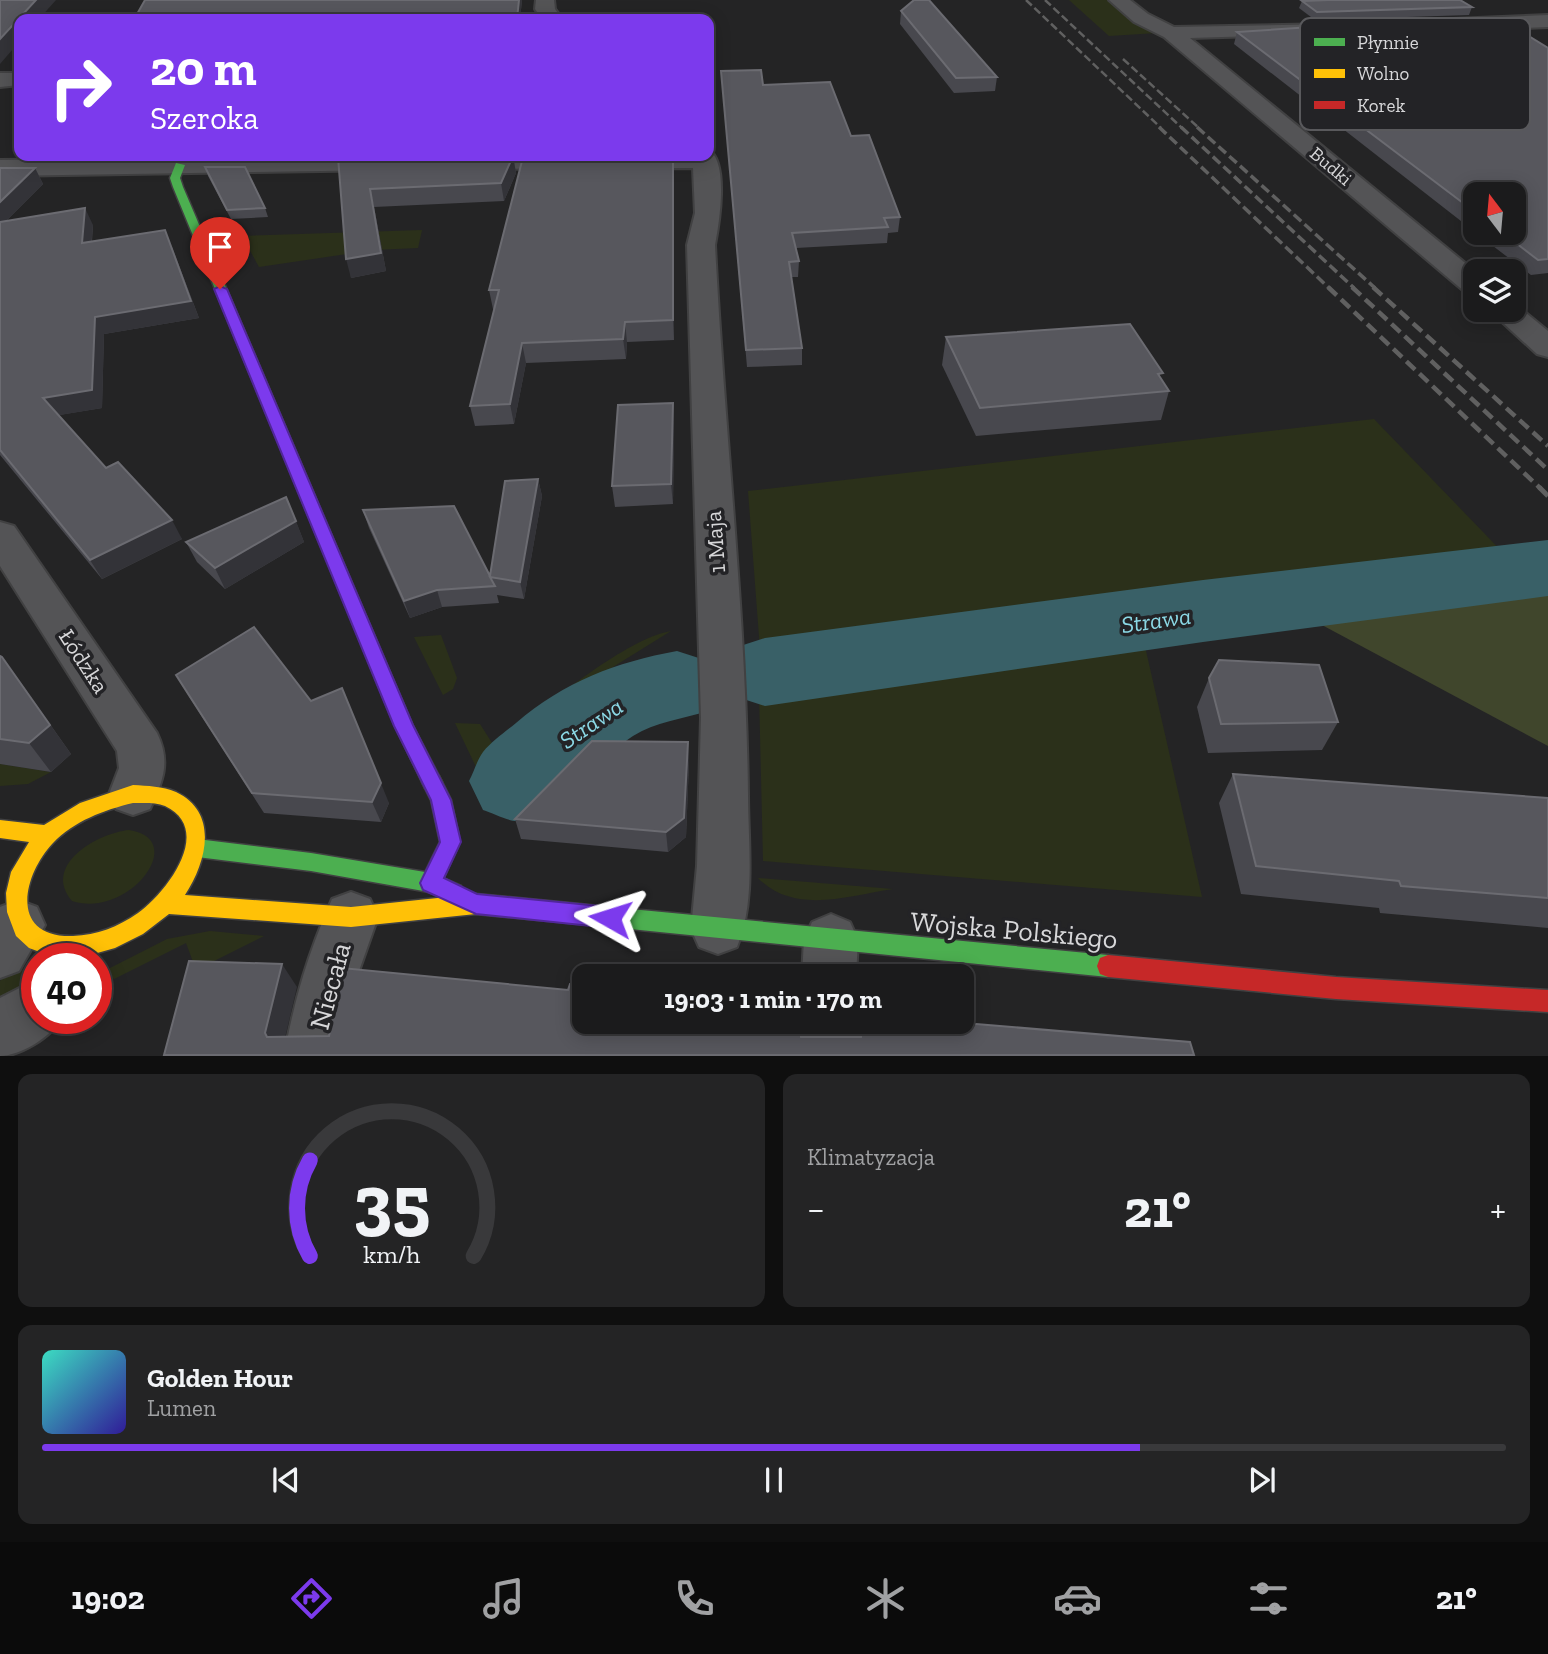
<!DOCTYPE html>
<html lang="pl">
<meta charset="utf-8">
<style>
:root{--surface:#1b1b1c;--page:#242425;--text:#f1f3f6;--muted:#a0a1a3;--line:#39393b;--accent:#7c3aed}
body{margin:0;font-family:"Zilla Slab",serif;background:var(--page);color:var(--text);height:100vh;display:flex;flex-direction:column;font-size:26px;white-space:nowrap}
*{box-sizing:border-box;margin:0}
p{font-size:23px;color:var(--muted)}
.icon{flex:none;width:38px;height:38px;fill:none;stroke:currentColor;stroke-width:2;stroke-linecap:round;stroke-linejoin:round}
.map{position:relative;height:1056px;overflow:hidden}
.details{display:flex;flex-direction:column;gap:18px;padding:18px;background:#0f0f0f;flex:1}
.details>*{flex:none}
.guide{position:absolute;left:14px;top:14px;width:700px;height:147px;border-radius:14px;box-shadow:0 4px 18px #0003,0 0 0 2px var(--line);background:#7c3aed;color:#fff;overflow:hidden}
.needle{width:46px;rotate:344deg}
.tools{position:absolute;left:1463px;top:182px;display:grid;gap:14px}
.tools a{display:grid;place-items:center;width:63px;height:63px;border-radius:14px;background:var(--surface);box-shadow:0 4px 18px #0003,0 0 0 2px var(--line);font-size:35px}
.speed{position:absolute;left:21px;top:943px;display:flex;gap:14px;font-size:35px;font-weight:700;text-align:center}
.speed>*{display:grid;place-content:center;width:91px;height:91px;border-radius:50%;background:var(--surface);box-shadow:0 4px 18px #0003,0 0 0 2px var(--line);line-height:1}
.speed .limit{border:10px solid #d22;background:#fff;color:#111}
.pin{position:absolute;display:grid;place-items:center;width:60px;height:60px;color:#fff;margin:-72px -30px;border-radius:50% 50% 50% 0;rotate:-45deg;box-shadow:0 0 7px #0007}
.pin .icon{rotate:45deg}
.me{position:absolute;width:77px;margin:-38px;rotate:276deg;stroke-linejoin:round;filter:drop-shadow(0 0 5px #0008)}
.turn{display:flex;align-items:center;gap:24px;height:147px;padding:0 21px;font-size:32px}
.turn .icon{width:91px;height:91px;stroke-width:2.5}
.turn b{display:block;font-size:49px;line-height:60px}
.big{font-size:52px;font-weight:700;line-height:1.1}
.details .card{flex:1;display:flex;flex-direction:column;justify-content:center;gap:10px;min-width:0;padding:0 24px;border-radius:14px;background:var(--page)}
.details .dial{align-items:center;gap:0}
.dial svg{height:182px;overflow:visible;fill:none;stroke:var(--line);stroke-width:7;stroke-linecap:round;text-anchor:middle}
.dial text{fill:var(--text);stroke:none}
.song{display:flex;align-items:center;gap:21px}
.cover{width:84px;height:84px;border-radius:10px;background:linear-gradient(135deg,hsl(170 70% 55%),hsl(250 70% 35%))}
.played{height:7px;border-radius:4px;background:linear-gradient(90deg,var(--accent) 75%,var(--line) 75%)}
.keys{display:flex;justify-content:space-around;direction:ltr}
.heat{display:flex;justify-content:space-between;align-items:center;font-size:38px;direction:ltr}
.details .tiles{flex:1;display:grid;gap:18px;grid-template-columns:1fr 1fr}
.card:last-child{grid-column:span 2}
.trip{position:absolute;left:572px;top:964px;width:402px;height:70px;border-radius:14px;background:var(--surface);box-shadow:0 4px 18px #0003,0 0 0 2px var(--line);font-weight:700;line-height:70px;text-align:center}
.menu{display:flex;height:112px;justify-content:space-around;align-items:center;background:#0b0b0b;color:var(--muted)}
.menu .icon{width:49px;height:49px}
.menu .active{color:var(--accent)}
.menu b{font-size:32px;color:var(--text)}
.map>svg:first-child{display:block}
.green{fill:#2b301a}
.forest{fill:#40462c}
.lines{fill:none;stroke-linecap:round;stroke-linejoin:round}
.river{fill:#396067;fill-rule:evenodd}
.street-casing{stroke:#414142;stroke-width:4}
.fast-casing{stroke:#414142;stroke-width:3}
.slow-casing{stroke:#414142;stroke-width:3}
.jam-casing{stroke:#414142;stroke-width:3}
.street{fill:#545456;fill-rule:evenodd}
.fast{fill:#4caf50;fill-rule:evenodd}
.slow{fill:#ffc107;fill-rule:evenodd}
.jam{fill:#c62828;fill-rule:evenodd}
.rail-far3{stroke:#606060;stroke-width:2.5;stroke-dasharray:8 3.5;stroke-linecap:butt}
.rail-far2{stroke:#606060;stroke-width:3.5;stroke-dasharray:10 4.5;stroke-linecap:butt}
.rail-far1{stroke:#606060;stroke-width:4.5;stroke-dasharray:12 6;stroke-linecap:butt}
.rail{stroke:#606060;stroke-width:5;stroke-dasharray:15 8;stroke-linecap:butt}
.wall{fill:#48484e}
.shaded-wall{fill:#333338}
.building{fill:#57575d;stroke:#6b6b71;stroke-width:2}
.route{fill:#7c3aed;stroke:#51269a;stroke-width:2}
.labels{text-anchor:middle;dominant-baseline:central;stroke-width:7;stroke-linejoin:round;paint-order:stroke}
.far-street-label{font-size:19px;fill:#d7d7d9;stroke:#232326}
.street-label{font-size:23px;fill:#d7d7d9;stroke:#232326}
.water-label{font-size:24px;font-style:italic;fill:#8bd8e5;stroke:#232326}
.near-street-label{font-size:28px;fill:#d7d7d9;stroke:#232326}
.key{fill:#232326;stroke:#59595c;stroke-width:2}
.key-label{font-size:19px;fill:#d7d7d9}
</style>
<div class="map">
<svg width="1548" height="1056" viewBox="0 0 1548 1056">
<rect width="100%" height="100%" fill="#242425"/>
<g class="green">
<path d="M1069 0H1107L1157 33 1109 36Z"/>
<path d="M422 230 418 248 374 250 259 267 242 236Z"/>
<path d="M1374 419 1511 561 761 663 748 491Z"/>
<path d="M671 631 584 685 476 767 455 723 480 724 494 746C537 714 621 640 671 631Z"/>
<path d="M441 635 457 678 453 689 443 695 414 637Z"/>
<path d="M1144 642 1202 897 763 861 759 692Z"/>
<path d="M0 764 51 772 28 784 0 786Z"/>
<path d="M129 830C190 839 129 919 72 901 41 865 98 833 129 830Z"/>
<path d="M758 878 893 889C847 896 794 915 758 878Z"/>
<path d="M210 931 264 936 196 970 186 943 114 979 107 978 110 968 167 939Z"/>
<path d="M17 968 37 973V984L0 1024V981L8 972Z"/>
</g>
<path class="forest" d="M1548 594V746L1307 617 1544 594Z"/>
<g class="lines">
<g class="river">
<path d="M1548 540V596L1203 642 765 706 734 696 721 672 734 648 765 638 1203 580Z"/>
<path d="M677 651 708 661 721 686 708 711C683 719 655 722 633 736 598 758 557 817 518 821 509 822 493 813 483 810L469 781C474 772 477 760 483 752 492 741 505 732 516 723 564 682 616 662 677 651Z"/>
</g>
<defs>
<g id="street">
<path d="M536 0H554L555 9 562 19H542L535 9Z"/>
<path d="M1109 0H1130L1148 14 1174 27 1333 24 1336 28 1326 34 1190 38 1475 271V295L1465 292 1164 37 1134 22Z"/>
<path d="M1548 15V27L1453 31 1443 25 1453 19Z"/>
<path d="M0 73H19V85L0 87Z"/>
<path d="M709 150C729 163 719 224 715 245 724 428 746 612 748 795 748 843 756 902 737 947L718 954 699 947 691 929 697 866 701 718 687 245 695 213 693 168 463 169 454 167 451 162 458 156H709Z"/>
<path d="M373 156 398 158 401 163 398 168 389 170 0 176V160Z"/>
<path d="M1515 304 1548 331V357L1537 354 1489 310H1514Z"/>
<path d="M0 522 14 526 157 733C171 762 163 781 150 809L133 815 116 809 109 794 119 768 117 751 0 566Z"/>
<path d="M351 892 370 899 378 917 353 988 342 1056H284C295 997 308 954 332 899Z"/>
<path d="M18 900 37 907 45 925 19 971 0 978V907Z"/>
<path d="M831 914 850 922 858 940 856 976H802L804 940 812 922Z"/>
<path d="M37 979V1018H60C53 1037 19 1056 0 1056V998Z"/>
<path d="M800 1022H856L858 1056H800Z"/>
</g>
<g id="fast">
<path d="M176 163 185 165 180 178 183 187 413 726 442 782 439 788 432 790 425 788 395 726 173 187 170 178Z"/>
<path d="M197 839 311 853 431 873 461 886 464 893 461 900 453 903 429 892 311 871 197 857 190 855 187 848 190 841Z"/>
<path d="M620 908 1108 955 1116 958 1119 966 1116 974 1108 977 620 928 612 925 609 918 612 911Z"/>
</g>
<path id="slow" d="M133 785C148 786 162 786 176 792 220 813 206 863 185 895L351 907 476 894 620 908 628 911 631 918 628 925 620 928 476 914 351 927 169 914 143 934 115 948 83 957 56 958 29 948 16 936 7 912 6 893 11 872 29 842 0 838V820L44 825 80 803ZM133 803C143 803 156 802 165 806 215 830 166 893 138 913 118 927 97 935 73 936 9 938 22 876 53 843 74 821 104 810 133 803Z"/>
<g id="jam">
<path d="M432 774 439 776 451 800 460 842 438 890 431 893 424 890 420 883 440 842 431 800 422 782 425 776Z"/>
<path d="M1108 955 1336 977 1548 990V1012L1336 999 1108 977 1100 974 1097 966 1100 958Z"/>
</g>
</defs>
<use href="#street" class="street-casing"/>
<use href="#fast" class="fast-casing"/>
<use href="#slow" class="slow-casing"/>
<use href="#jam" class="jam-casing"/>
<use href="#street" class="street"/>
<use href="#fast" class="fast"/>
<use href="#slow" class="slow"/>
<use href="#jam" class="jam"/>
<g class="rail-far3">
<path d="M1026 0 1161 128"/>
<path d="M1045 0 1182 128"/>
<path d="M1123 59 1199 128"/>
</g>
<g class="rail-far2">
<path d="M1159 127 1329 288"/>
<path d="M1181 127 1354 288"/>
<path d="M1197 127 1375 288"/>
</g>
<g class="rail-far1">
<path d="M1328 287 1541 489"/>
<path d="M1352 287 1548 470"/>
<path d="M1373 287 1548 446"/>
</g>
<path class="rail" d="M1539 487 1548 496"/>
</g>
<g class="wall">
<path d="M145 0H522L520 19H137L136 16Z"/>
<path d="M1302 1 1472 7 1469 15 1315 20 1299 8Z"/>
<path d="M901 11 997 77 995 91 954 93 900 24Z"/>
<path d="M1340 24 1548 48V273L1531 275 1476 233H1514L1475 194V232L1234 44 1237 32 1339 26Z"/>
<path d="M721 71 763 85 851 136 900 217 898 232 888 233 887 243 796 248 799 261 798 277H791L802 348V365L747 367Z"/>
<path d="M513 156 516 173 504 201 374 207 386 271 351 278 338 157Z"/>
<path d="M205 167 265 208 268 217 231 219 208 176Z"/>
<path d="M0 168H35L43 184 6 221 93 225 92 241 172 247 199 318 104 334 102 408 59 415 106 468 182 539 102 579 0 455Z"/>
<path d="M674 171V340L627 342 626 359 526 363 514 424 475 426 470 406 494 309H493L489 290Z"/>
<path d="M946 337 1161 379 1169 391 1161 420 976 436 942 365Z"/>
<path d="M674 423 673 504 615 507 612 486Z"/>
<path d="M538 479 542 496 524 599 497 595 499 603 442 607 410 618 369 528 363 510 490 576Z"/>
<path d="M286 497 304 542 225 589 197 562 186 542Z"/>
<path d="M0 656 23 686 71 754 51 772 0 764Z"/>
<path d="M176 675 389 803 381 822 264 813 188 695Z"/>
<path d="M1209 678 1338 722 1322 750 1208 753 1197 707Z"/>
<path d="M689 762 686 837 668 852 521 839 515 819Z"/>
<path d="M1233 774 1548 798V928L1380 913 1379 908 1241 894 1219 803Z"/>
</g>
<g class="shaded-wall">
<path d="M36 0H56L39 19H19V42L0 64V39Z"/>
<path d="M519 0H522L520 19H517Z"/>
<path d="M513 156 516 173 504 201 501 183Z"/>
<path d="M673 156 674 171V340L673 320Z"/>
<path d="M35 168 43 184 0 227V202Z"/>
<path d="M370 189 374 207 386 271 351 278 346 259Z"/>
<path d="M85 208 93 225 90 260 82 243Z"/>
<path d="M165 230 199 318 104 334 102 408 54 416 43 398 95 317Z"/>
<path d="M625 322 627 342 626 359 623 339Z"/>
<path d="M522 343 526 363 514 424 510 404Z"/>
<path d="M673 403 674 423 673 504 671 484Z"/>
<path d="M538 479 542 496 524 599 520 582Z"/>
<path d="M172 520 182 539 102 579 90 560Z"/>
<path d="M296 521 304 542 225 589 215 568Z"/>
<path d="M437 590 442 607 410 618 404 601Z"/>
<path d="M2 657 71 754 51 772 29 743Z"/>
<path d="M342 688 389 803 381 822 372 802Z"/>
<path d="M688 742 689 762 686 837 668 852 666 832Z"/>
<path d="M282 964 297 987 281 1055 265 1033Z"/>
</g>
<g class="building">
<path d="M0 0H36L0 39Z"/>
<path d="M145 0H519L517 19H189L192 13 136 16Z"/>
<path d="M914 0H929L997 77 956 78 901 11Z"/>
<path d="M1329 0H1460L1472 7 1317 12 1302 1Z"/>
<path d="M1501 19 1548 48V259L1538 260 1503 233H1514V194H1475V212L1237 32 1342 25 1340 24Z"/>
<path d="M761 70 763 85 830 82 851 136 869 135 900 217 884 218 888 227 792 233 799 261 789 262 802 348 746 350 721 71Z"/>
<path d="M513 156 501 183 370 189 381 253 346 259 338 157Z"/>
<path d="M600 156H673V320L625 322 623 339 522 343 510 404 470 406 499 290H489L522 161 599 159Z"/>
<path d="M205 167H245L265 208 227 210Z"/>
<path d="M0 168H35L0 202Z"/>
<path d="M85 208 82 243 165 230 191 301 95 317 92 390 43 398 106 468 118 462 172 520 90 560 0 450V222Z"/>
<path d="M1130 324 1163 373 1158 374 1169 391 980 408 946 337Z"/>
<path d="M673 403 671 484 612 486 618 405Z"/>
<path d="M538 479 520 582 490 577 495 586 437 590 404 601 363 510 454 506 490 576 505 481Z"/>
<path d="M286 497 296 521 215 568 186 542Z"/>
<path d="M254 627 311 701 342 688 381 783 372 802 252 793 176 675Z"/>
<path d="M0 656 2 657 50 725 29 743 0 739Z"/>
<path d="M1219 660 1319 665 1338 722 1221 724 1209 678Z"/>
<path d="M592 741 688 742 684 818 666 832 515 819Z"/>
<path d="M1233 774 1548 798V898L1401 886 1399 881 1256 866Z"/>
<path d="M189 961 282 964 265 1033 267 1037 329 1036 342 968 568 990 570 984 584 985V1022H800L801 1037H861L862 1022H952L1190 1042 1194 1055H164Z"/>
</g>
<path class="route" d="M220 286 227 289 413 725 451 800 461 842 444 878 477 894 610 907 618 910 621 918 618 925 610 928 476 914 423 890 420 883 440 842 431 800 394 726 214 289Z"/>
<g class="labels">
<g class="far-street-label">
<text transform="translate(1331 166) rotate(40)">Budki</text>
</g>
<g class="street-label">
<text transform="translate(715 542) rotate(-94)">1 Maja</text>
<text transform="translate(84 661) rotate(57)">Łódzka</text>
</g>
<g class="water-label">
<text transform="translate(1156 620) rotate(-8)">Strawa</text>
<text transform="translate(591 723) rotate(-34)">Strawa</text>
</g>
<g class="near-street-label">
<text transform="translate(1014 930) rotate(5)">Wojska Polskiego</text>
<text transform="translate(330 986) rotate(-75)">Niecała</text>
</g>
</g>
<rect x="1300" y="18" width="230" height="112" rx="10" class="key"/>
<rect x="1314" y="38" width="31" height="8" fill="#4caf50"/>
<rect x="1314" y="69" width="31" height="9" fill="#ffc107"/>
<rect x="1314" y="101" width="31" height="8" fill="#c62828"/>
<g class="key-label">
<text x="1357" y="49">Płynnie</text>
<text x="1357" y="80">Wolno</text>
<text x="1357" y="112">Korek</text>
</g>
</svg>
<div class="tools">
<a><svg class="needle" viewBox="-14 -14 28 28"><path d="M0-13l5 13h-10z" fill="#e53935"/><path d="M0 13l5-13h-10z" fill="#a0a1a3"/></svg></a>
<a><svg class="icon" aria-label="layers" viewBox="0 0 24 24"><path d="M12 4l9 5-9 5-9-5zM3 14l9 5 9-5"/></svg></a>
</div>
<div class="speed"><div class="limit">40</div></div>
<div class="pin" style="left:220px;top:289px;background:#d93025"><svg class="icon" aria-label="arrive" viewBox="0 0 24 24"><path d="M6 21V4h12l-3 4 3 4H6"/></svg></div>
<svg class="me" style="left:610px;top:918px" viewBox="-20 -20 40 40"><path d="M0-17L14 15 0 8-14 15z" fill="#7c3aed" stroke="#fff" stroke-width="4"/></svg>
<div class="trip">19:03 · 1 min · 170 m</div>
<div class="guide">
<div class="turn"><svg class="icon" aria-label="right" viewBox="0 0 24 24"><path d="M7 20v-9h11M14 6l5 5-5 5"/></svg><div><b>20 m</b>Szeroka</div></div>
</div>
</div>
<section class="details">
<div class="tiles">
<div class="card dial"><svg viewBox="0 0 100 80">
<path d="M14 69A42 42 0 1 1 86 69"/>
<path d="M14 69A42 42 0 0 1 14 27" stroke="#7c3aed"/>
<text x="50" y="56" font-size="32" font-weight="700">35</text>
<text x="50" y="72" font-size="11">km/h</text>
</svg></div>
<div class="card"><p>Klimatyzacja</p>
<div class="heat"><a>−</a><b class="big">21°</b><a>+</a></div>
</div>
<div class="card">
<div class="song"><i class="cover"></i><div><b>Golden Hour</b><p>Lumen</p></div></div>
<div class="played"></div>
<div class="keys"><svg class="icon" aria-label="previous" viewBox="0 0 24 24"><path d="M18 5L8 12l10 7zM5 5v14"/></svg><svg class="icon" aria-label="pause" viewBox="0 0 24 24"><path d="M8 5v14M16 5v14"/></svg><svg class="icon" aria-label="next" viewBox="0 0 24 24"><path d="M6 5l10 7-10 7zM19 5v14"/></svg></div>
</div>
</div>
</section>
<nav class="menu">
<b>19:02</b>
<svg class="icon active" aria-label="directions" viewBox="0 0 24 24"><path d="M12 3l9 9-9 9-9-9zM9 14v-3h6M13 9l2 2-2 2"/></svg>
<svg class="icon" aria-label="music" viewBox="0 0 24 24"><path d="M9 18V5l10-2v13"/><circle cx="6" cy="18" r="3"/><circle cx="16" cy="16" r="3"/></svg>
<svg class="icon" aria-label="phone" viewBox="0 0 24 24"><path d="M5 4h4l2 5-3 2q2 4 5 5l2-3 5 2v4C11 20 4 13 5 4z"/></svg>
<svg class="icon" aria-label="climate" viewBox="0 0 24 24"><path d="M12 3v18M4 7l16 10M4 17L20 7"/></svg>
<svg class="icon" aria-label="car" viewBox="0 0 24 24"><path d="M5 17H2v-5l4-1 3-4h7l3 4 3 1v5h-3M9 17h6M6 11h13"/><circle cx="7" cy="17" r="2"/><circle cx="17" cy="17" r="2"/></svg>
<svg class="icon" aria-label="filters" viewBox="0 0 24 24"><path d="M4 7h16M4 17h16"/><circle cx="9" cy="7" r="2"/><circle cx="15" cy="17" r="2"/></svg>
<b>21°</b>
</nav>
